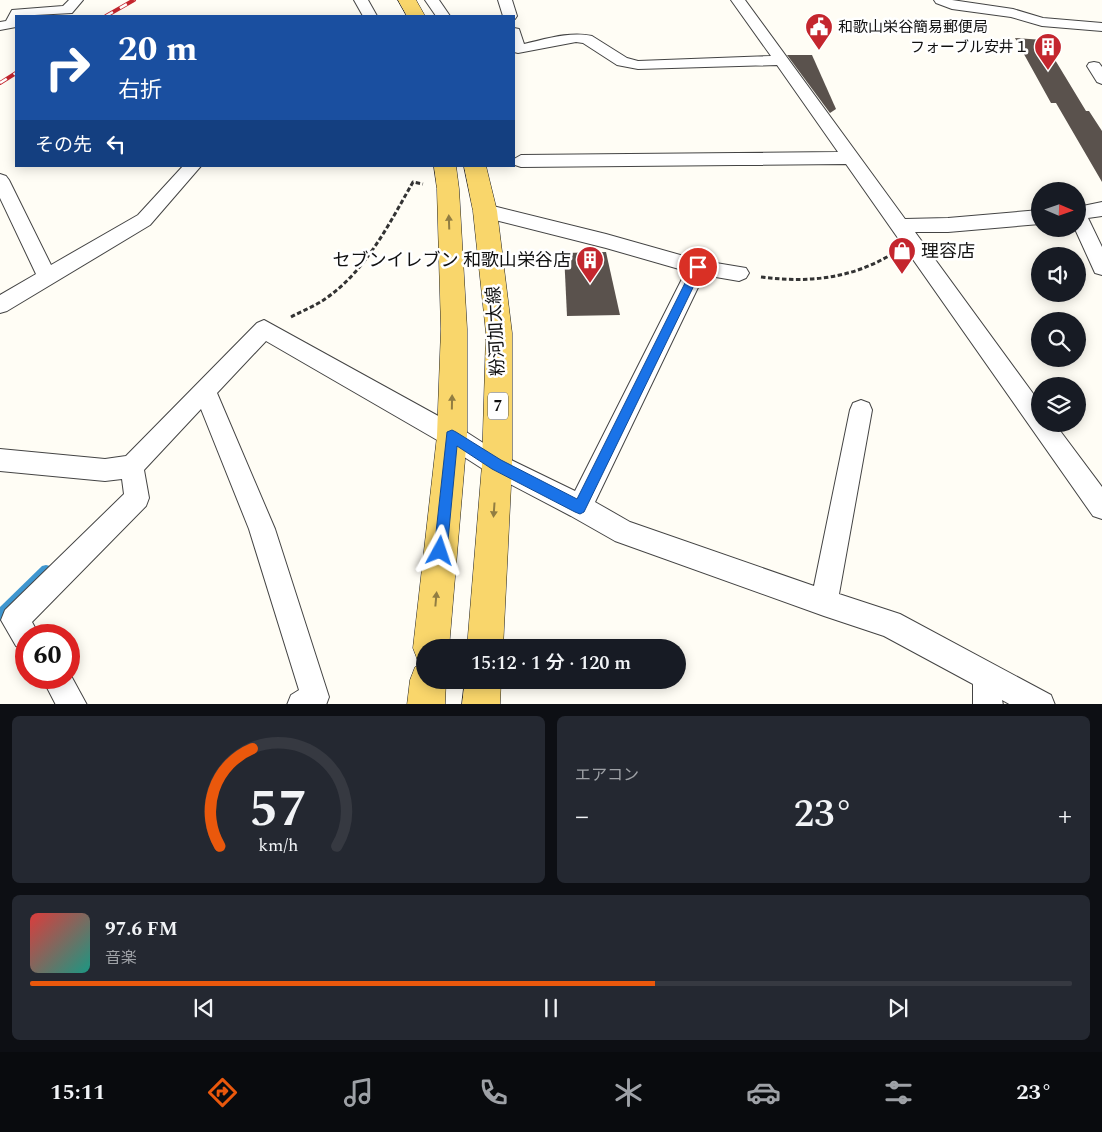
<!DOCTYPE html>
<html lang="ja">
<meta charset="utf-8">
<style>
:root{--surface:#171b24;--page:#242831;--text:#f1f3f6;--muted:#9ea1a6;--line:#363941;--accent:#ea580c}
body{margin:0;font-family:Spectral,"Noto Sans JP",serif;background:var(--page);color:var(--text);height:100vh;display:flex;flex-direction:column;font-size:19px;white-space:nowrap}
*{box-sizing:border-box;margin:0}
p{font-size:16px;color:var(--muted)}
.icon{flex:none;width:28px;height:28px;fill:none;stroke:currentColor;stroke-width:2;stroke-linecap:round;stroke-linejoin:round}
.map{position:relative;height:704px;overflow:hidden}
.details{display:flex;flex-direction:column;gap:12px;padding:12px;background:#0d0f14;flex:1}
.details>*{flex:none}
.banner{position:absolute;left:15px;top:15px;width:500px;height:152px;border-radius:0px;box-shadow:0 2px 12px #0003;background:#1a4fa0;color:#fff;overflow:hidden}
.needle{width:32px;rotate:92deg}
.fabs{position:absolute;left:1031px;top:182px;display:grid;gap:10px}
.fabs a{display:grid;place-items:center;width:55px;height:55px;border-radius:50%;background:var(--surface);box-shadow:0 2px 12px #0003;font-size:25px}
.speed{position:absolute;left:15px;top:624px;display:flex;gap:10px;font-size:25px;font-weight:700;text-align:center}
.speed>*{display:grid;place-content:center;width:65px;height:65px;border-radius:50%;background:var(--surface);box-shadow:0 2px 12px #0003;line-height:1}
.speed .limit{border:8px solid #d22;background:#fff;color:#111}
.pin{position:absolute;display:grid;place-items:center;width:42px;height:42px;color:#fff;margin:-21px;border:2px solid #fff;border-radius:50%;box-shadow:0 1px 5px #0007}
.me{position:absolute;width:55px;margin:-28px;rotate:5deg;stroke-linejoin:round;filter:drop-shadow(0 0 4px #0008)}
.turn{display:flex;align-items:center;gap:18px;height:105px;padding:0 20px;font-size:22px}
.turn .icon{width:65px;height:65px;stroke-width:2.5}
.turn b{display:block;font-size:35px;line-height:42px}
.then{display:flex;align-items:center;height:48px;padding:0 20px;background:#0003;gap:10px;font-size:19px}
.big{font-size:38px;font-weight:600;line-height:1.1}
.details .widget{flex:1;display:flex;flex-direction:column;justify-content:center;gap:8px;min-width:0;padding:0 18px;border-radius:8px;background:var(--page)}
.details .dial{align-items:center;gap:0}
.dial svg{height:130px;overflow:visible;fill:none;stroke:var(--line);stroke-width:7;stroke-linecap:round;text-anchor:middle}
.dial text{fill:var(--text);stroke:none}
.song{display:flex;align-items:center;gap:15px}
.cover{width:60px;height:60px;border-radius:8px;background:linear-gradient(135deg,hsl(0 70% 55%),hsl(170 70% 35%))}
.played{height:5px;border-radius:2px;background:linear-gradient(90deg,var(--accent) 60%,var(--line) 60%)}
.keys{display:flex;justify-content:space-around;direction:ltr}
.heat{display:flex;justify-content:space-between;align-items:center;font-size:28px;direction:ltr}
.details .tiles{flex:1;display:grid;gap:12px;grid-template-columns:1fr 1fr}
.widget:last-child{grid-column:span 2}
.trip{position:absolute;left:416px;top:639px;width:270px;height:50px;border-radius:25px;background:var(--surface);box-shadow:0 2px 12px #0003;font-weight:600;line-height:50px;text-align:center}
.tab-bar{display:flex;height:80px;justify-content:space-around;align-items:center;background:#090b0e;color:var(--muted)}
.tab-bar .icon{width:35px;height:35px}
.tab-bar .current{color:var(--accent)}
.tab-bar b{font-size:22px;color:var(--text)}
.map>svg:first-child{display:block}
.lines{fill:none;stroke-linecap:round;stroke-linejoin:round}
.stream{fill:#3f96cf;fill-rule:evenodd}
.building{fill:#5a524d}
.minor-casing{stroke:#444;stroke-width:2}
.primary-casing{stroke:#222;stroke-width:1}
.path{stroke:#333;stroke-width:3;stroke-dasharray:4.5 2.5;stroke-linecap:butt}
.minor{fill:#fff;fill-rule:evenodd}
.primary{fill:#f9d66b;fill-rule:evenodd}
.rail-casing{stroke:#c4262e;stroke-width:4}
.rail{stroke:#fff;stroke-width:2.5;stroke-dasharray:8;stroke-linecap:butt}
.oneway{fill:#917d42}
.route{fill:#1a73e8;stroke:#114b97}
.labels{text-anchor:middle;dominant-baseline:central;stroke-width:5;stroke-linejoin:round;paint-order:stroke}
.far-poi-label{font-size:15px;fill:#111;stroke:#fff;text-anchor:start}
.shield{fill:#fff;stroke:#585858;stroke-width:1}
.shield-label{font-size:16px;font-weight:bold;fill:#111}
.poi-label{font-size:18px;fill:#111;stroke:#fff;text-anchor:start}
.street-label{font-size:18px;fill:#111;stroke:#fff}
</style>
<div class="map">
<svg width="1102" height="705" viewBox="0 0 1102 705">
<rect width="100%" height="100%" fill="#fffdf5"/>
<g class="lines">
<path class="stream" d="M46 565 50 566 51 570 50 574 4 619 0 621V607L42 566Z"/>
</g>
<g class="building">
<path d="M1015 38 1043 40 1086 111H1089L1102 131V182L1056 103H1051Z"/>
<path d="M787 55H812L836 109 830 113Z"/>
<path d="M606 252 620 315 567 316 564 253Z"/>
</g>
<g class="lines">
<defs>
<g id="minor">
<path d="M69 0H83L72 13 16 16V27L0 30V22L6 21 12 10 63 6Z"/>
<path d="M354 0H368L377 16H363Z"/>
<path d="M425 0H439L450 16H436Z"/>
<path d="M498 0H512L517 16 515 19 514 16H503Z"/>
<path d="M731 0H745L905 219 948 218 1040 210V224L948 232H915L1040 403V424H1055L1102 487V519L1093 516 846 164 521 167 515 165 514 159 521 155 838 152 777 65 638 69 617 65 583 43 576 42 518 53 514 52V28L519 29 524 44C546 39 570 31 592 36L627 58 638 61 771 56Z"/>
<path d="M934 0H952L1013 9 1043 18 1102 23V31L1042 26 1011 17 952 9 936 3Z"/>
<path d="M1094 62 1099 63 1102 67V84L1097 82 1087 66 1089 63Z"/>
<path d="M183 166H201L150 225 7 311 0 313V295L36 274 0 198V174L6 176 9 180 51 265 138 215Z"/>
<path d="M1102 202V216L1088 218 1102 247V275L1095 273 1075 229H1078V207Z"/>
<path d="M485 204 606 234 698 260 746 268 749 273 746 278 739 281 704 275 595 502 630 522 814 586 850 410 853 403 861 400 869 403 872 410 839 594 900 614 1051 695 1055 705H1011L1002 700 1003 705H973V684L884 636 824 616 615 541 571 516 489 473 444 444 266 341 217 393 275 529 329 697 326 705H287L291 695 299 690 249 529 201 409 144 470 149 498 146 506 32 622 39 635H26V650L16 646 1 620 5 610 124 494 122 479 105 481 0 471V449L105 459 126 456 257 323 264 320 460 428 505 457 575 491 686 271 606 248 479 216 476 211 479 206Z"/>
<path d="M69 672 87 705H56L42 678H69Z"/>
</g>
<g id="primary">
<path d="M398 0H416L425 16H407Z"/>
<path d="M434 166H456L459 189 467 329V436L449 648H425V680H446L445 705H407L410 680 415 667 424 663 418 661 413 648 437 436 441 329 437 189Z"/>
<path d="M464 166H486L497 211 512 333V465L503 648H467L482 465 486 333 473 211Z"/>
<path d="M465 680H501L500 705H462Z"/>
</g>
</defs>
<use href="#minor" class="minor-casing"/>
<use href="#primary" class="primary-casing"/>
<g class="path">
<path d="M761 277C808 283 851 279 892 254"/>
<path d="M291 317C302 311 315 306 325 299 366 271 389 224 413 182L423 184"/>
</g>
<use href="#minor" class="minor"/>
<use href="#primary" class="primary"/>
<defs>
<g id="rail">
<path d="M106 16 134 0"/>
<path d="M0 83 16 73"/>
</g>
</defs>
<use href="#rail" class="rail-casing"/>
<use href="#rail" class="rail"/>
</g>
<defs><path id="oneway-solid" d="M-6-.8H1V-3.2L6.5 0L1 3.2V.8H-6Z" transform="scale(1.25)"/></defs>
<g class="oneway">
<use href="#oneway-solid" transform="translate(449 222) rotate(-92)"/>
<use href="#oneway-solid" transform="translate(452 402) rotate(-89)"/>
<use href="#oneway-solid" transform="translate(494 510) rotate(94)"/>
<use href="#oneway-solid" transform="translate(436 599) rotate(-85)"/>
</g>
<path class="route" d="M698 263 703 267 584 512 580 514 575 512 492 469 457 446 447 551 445 556 440 558 436 556 434 551 447 432 452 430 456 432 501 460 577 499 693 267Z"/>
<defs>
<symbol id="civic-pin" viewBox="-11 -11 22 30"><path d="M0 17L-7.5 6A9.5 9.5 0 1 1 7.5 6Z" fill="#c4262e" stroke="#fff"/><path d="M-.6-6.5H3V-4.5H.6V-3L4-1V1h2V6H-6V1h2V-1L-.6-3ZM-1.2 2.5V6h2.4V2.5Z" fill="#fff"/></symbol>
<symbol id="building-pin" viewBox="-11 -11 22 30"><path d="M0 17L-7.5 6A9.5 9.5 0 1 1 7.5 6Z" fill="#c4262e" stroke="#fff"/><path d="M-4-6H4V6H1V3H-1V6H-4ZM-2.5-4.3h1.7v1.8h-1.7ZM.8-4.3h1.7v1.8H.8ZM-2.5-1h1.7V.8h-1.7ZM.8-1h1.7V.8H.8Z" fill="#fff"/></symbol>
<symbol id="shop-pin" viewBox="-11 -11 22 30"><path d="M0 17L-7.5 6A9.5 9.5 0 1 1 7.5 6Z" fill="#c4262e" stroke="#fff"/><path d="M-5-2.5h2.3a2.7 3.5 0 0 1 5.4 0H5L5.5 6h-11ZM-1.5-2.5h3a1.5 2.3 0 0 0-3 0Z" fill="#fff"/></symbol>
</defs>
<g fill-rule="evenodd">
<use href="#civic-pin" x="803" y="11" width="32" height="43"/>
<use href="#building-pin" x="1032" y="31" width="32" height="43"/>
<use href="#shop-pin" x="886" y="235" width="32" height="43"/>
<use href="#building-pin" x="574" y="244" width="32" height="43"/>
</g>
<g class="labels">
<g class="far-poi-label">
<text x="838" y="27">和歌山栄谷簡易郵便局</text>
<text x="1029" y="47" text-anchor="end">フォーブル安井１</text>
</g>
<rect class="shield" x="488" y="392.5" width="20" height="27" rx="4"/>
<g class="shield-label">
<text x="498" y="406">7</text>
</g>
<g class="poi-label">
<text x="921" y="251">理容店</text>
<text x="571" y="260" text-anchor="end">セブンイレブン 和歌山栄谷店</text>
</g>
<g class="street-label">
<text transform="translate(496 331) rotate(-93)">粉河加太線</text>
</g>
</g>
</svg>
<div class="fabs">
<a><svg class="needle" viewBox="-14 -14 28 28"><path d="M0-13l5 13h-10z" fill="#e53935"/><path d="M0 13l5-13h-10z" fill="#9ea1a6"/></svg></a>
<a><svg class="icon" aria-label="sound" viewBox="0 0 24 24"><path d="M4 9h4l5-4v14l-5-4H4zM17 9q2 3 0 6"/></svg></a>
<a><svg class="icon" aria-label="search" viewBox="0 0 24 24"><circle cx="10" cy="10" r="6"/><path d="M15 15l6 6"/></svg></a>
<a><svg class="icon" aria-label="layers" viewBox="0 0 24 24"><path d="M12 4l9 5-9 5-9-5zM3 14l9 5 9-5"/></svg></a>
</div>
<div class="speed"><div class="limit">60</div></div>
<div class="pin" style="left:698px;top:267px;background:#d93025"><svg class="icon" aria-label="arrive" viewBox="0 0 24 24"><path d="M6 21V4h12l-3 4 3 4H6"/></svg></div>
<svg class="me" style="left:440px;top:551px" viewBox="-20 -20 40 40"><path d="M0-17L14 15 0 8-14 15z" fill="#1a73e8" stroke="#fff" stroke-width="4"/></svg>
<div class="trip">15:12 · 1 分 · 120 m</div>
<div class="banner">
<div class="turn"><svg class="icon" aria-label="right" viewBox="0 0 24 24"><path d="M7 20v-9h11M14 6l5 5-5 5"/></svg><div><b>20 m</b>右折</div></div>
<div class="then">その先<svg class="icon" aria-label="left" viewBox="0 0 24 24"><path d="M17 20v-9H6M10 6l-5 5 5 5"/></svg></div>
</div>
</div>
<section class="details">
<div class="tiles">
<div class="widget dial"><svg viewBox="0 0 100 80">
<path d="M14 69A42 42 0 1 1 86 69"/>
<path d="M14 69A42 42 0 0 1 34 9" stroke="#ea580c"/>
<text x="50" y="56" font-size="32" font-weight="700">57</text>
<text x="50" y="72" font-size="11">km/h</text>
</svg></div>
<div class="widget"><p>エアコン</p>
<div class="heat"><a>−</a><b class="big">23°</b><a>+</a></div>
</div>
<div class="widget">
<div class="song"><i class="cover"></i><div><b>97.6 FM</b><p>音楽</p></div></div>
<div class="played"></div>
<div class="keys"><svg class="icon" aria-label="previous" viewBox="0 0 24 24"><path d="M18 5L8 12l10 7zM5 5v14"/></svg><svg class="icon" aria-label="pause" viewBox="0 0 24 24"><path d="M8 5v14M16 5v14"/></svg><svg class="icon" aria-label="next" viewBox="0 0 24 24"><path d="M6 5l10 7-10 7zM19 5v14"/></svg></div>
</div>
</div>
</section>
<nav class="tab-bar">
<b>15:11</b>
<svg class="icon current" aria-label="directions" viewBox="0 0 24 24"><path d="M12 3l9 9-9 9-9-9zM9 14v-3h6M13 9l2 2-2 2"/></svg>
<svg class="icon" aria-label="music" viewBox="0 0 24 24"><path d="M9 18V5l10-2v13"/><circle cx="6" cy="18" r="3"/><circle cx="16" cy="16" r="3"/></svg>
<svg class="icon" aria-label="phone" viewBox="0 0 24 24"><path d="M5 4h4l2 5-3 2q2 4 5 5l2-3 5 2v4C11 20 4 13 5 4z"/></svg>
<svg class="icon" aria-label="climate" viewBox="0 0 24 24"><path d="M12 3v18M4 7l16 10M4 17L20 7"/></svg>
<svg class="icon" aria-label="car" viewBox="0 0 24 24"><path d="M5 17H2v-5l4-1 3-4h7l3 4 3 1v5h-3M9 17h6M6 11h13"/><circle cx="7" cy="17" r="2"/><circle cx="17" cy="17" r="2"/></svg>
<svg class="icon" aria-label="filters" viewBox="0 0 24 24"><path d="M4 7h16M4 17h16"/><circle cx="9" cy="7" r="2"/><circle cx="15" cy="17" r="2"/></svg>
<b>23°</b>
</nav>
